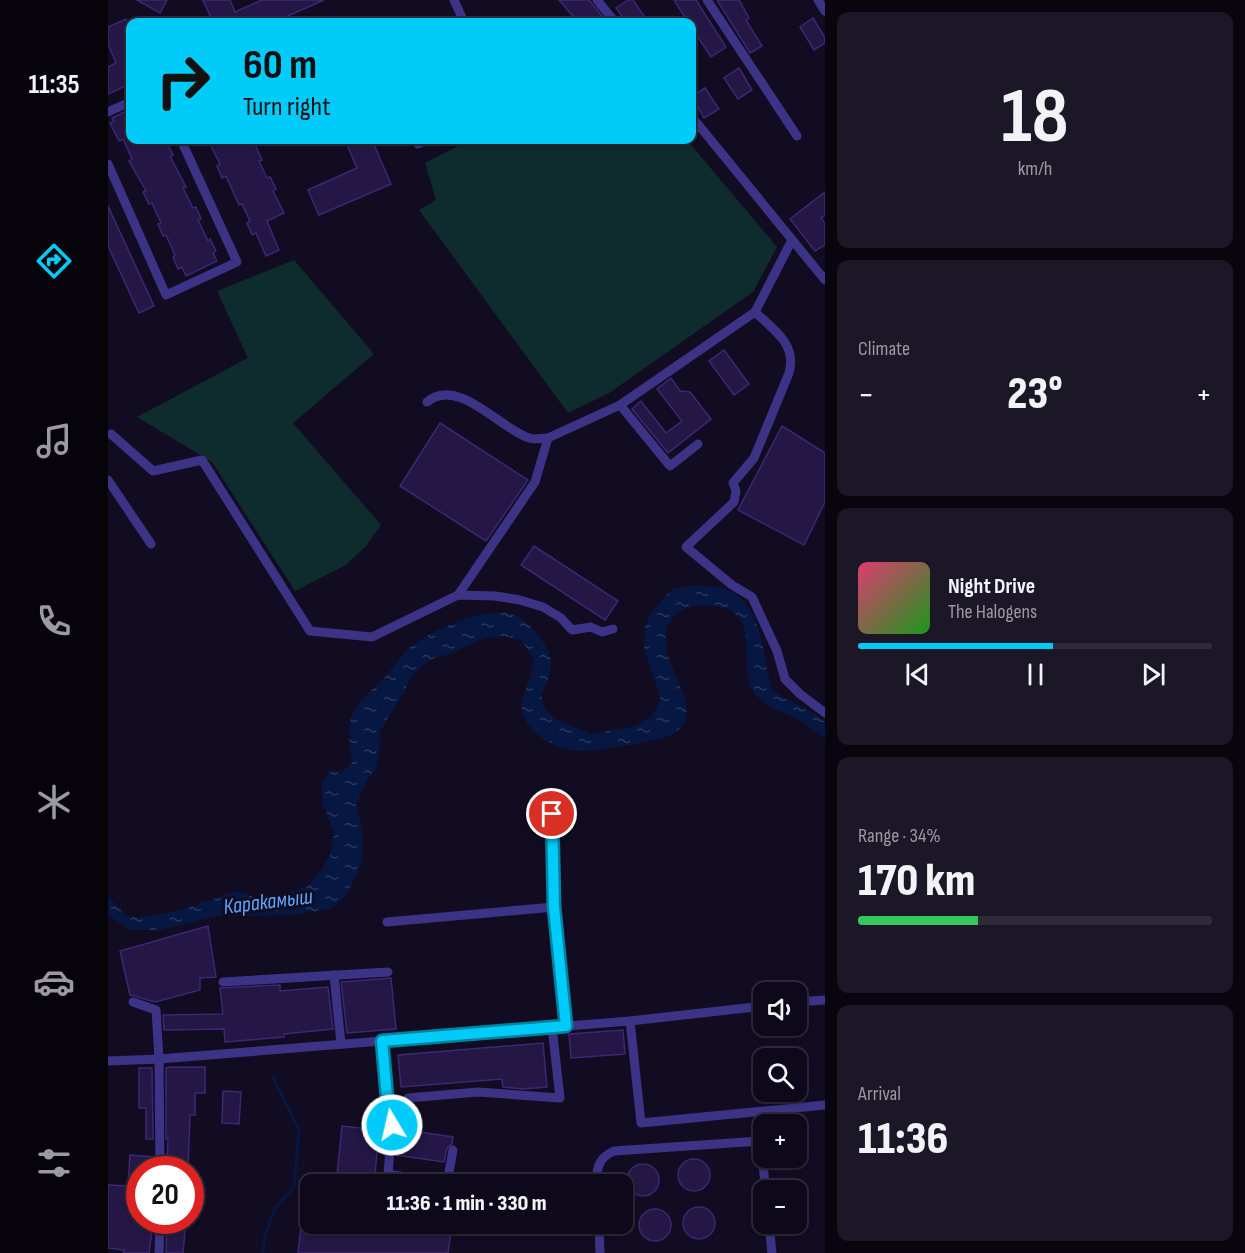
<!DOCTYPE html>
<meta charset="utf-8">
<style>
:root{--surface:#0e091a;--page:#1c1727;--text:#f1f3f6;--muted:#9b9aa2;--line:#2e2a39;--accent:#00cbf9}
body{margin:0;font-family:"Sofia Sans Condensed",sans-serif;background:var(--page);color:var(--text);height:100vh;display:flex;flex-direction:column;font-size:22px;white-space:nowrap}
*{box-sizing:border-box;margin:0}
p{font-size:20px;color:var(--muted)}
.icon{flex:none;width:33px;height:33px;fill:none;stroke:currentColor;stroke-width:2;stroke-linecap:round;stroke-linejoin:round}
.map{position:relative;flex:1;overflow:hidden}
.drawer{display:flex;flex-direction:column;gap:12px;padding:12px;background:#08050e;width:420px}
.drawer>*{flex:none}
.banner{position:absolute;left:18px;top:18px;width:570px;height:126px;border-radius:12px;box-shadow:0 2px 4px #0004,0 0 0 2px var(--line);background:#00cbf9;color:#111;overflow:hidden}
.buttons{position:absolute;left:645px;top:982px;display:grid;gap:12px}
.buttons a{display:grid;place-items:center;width:54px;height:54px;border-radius:12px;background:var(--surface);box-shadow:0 2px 4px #0004,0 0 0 2px var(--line);font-size:30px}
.speed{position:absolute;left:18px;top:1156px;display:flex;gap:12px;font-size:30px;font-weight:700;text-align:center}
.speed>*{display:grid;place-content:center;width:78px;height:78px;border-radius:50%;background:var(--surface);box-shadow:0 2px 4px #0004,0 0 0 2px var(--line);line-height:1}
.speed .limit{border:9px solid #d22;background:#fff;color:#111}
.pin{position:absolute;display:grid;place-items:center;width:51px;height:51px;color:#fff;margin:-26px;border:3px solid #fff;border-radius:50%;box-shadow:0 2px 6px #0007}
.me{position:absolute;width:66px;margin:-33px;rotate:351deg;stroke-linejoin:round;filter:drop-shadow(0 0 4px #0008)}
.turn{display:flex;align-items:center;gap:21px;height:126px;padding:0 18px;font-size:27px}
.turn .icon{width:78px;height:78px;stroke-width:2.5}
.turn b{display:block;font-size:42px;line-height:51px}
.big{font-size:45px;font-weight:800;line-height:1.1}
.drawer .card{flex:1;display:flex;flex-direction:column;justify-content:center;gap:9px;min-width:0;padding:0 21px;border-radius:12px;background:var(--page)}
.drawer .dial{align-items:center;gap:0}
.dial b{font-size:78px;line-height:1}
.song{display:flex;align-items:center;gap:18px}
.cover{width:72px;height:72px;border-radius:9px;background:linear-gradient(135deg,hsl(340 70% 55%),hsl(120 70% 35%))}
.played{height:6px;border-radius:3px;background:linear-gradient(90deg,var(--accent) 55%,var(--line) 55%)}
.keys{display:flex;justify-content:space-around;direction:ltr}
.heat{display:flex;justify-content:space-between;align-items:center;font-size:33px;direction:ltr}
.charge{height:9px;border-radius:4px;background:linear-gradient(90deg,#34c759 34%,var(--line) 0)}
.trip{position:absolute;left:192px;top:1174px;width:333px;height:60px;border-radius:12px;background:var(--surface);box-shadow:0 2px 4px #0004,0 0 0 2px var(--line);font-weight:800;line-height:60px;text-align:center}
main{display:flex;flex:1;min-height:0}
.tabs{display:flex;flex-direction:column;width:108px;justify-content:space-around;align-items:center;background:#06040a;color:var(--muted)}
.tabs .icon{width:42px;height:42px}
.tabs .on{color:var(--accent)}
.tabs b{font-size:27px;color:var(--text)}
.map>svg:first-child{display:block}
.grass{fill:#0e2c2d}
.water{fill:url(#water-ripples)}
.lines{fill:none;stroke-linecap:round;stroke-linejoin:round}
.stream{stroke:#061742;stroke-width:3}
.building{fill:#241645;stroke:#3c2773;stroke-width:1.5}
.minor{stroke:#3d3386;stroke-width:9}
.route-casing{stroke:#0084a2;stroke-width:15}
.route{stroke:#00cbf9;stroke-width:10}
.labels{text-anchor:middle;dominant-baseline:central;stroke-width:6;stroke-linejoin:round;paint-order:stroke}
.water-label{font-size:22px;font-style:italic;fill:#5ca6ff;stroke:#120c23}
</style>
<main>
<nav class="tabs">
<b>11:35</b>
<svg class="icon on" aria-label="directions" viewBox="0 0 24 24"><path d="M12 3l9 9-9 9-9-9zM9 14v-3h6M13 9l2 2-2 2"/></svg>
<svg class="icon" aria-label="music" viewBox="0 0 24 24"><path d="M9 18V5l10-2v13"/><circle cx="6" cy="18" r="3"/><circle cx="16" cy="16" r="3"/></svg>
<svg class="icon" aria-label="phone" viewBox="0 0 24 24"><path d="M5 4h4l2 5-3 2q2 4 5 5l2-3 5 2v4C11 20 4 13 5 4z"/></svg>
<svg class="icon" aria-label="climate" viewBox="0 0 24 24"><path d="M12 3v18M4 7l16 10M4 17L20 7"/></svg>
<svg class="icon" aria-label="car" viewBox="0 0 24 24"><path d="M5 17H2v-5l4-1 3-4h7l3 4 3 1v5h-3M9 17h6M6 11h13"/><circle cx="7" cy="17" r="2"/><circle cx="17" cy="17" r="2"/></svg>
<svg class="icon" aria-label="filters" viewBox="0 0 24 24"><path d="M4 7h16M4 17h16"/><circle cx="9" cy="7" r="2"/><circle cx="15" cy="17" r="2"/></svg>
</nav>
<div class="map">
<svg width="717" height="1253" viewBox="0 0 717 1253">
<defs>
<pattern id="water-ripples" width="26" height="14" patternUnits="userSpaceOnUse" patternTransform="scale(1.5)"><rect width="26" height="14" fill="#061742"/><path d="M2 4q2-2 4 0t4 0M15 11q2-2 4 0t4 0" fill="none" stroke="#2a385e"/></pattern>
</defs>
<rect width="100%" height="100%" fill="#120c23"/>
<g class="grass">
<path d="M362 140H579L669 247 645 292 501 393 460 413 311 210 328 200 317 163Z"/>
<path d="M186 260 266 354 185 423 273 525 258 546 238 565 187 591 104 462 29 417 140 358 109 291Z"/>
</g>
<path class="water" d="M587 585C595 586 603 586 611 587 657 599 653 654 664 690 681 702 701 707 717 722V738C709 733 702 727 695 722 680 713 659 709 648 695 627 669 658 612 606 606 592 604 574 606 565 617 538 649 593 699 575 725 573 727 568 733 565 734 555 740 489 751 476 751 456 752 431 740 420 724 402 701 428 681 425 659 423 653 417 646 413 640L395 636 377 638 341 654 326 658 313 667 302 678 296 693 272 731 271 754 268 769 260 778 248 804 254 830V858L249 874 238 896 222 909 183 915 108 916 52 930H20L0 914V897L18 915 30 918 70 911 130 891 148 897 172 895 199 887 213 871 222 855 226 833 214 801V784L220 772 235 771 244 763C242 749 239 732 243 718 249 700 266 689 278 676 284 669 289 661 295 654 315 633 369 609 399 613 411 614 424 627 431 637 449 658 444 672 433 695L437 709 448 720 483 734 528 726 544 715 553 700 536 648 537 626 544 612 564 589Z"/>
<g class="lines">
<path class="stream" d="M155 1253 157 1234 168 1207 186 1187 191 1130 165 1077"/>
</g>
<g class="building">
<path d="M29 0H59L52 13Z"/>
<path d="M95 0H122L127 12 154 0H216L166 22H105Z"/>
<path d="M451 0H481L499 22H470Z"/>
<path d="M520 0H525L540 22H518L508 8Z"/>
<path d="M566 0H588L618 47 603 57 584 28V22H580Z"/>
<path d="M609 0H631L641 18 638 20 654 46 642 53Z"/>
<path d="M705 18 717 38V43L706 50 692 27Z"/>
<path d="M18 19 22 29V84L0 94V67L8 63 0 44V27Z"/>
<path d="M631 68 644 90 630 99 616 78Z"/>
<path d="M597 88 611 109 596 118 584 96Z"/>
<path d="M22 109V140H31L33 145 44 140H53L55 145 59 143 65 155 62 156 78 187 75 188 85 208 88 207 93 219 90 220 100 241 102 239 108 251 105 253 109 261 78 276 74 267 70 269 65 257 67 255 58 235 55 236 50 224 53 223 44 203 41 204 35 192 38 191 21 161 24 159 15 139 11 141 2 123 6 121 4 118Z"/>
<path d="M100 140H145L154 160 151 161 159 178 162 177 168 189 165 191 176 213 159 221 171 250 158 256 148 233 144 235 139 223 142 221 134 204 131 205 118 176 114 178 109 166 112 164Z"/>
<path d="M237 140H264L283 184 211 215 200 190 249 168Z"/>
<path d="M717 192V215L713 218 717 223V245L707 251 682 219Z"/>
<path d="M0 206 46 306 31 313 0 246Z"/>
<path d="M616 350 641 384 626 395 601 361Z"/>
<path d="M563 378 572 391 582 392 603 419 560 453 524 409 533 401 558 433 574 421 549 389Z"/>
<path d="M332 423 420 480 378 541 292 486Z"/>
<path d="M674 426 717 453V502L696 545 630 510Z"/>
<path d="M426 546 510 601 497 620 413 565Z"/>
<path d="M100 926 108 977 92 978V990L47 1002 22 995 12 951Z"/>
<path d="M283 978 288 1029 239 1033 233 982Z"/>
<path d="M172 985V991L220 987 225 1029 176 1034V1037L117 1042 116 1029 56 1030 55 1015 115 1014 112 988Z"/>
<path d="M515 1030 517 1054 463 1058 461 1034Z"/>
<path d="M435 1043 439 1087 415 1089 395 1087 394 1079 293 1087 290 1055Z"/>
<path d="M61 1067H97V1093H87V1115H82L80 1168H59L60 1139H58V1068Z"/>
<path d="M31 1068H44L45 1139H38V1108H31Z"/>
<path d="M115 1091 133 1092 131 1124 114 1123Z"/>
<path d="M234 1126 271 1130 266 1185H228Z"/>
<path d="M291 1129 345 1137 344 1144 339 1148 336 1162 288 1155Z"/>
<path d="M22 1155 45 1157V1170H32V1221H45L41 1253H15L16 1250 0 1248V1185L20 1186Z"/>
<circle cx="586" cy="1175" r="16"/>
<circle cx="535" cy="1180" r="16"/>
<circle cx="591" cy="1223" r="16"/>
<path d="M195 1209 202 1210V1224H344L340 1253H190Z"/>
<circle cx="547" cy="1225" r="16"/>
<path d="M59 1221H78L75 1253H58Z"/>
</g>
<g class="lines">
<g class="minor">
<path d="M346 0 356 22"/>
<path d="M489 0 507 22"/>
<path d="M599 0 689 136"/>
<path d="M710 0 717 11"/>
<path d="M0 112 22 102"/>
<path d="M584 117 717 280"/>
<path d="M310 144 319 140"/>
<path d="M0 164 58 295 129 262 73 140"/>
<path d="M647 312C666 330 689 344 681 373L646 458 625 483 628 491 626 502 578 547 624 585 644 597 669 651 677 679 692 694 717 713"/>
<path d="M319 402C350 376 391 428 421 438 426 440 434 438 440 438"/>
<path d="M512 405 562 466 590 444"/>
<path d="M3 434 45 471 94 460 202 631 264 637 350 595 387 596 412 600 435 607 453 618 464 630 483 627 494 632 505 629"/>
<path d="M0 480 43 544"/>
<path d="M350 595 427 482 440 438 512 405 647 312 684 240"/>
<path d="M444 814 446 907 458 1026"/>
<path d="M279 922 446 907"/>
<path d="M226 975 233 1044"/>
<path d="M115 982 280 972"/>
<path d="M25 1002 48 1010 51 1059 52 1170"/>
<path d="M688 1002 717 1000"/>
<path d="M522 1021 533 1123 717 1105"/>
<path d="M274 1041 280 1108 284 1125 280 1174 339 1184 345 1150"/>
<path d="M0 1061 51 1059 522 1021 656 1006"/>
<path d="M300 1098 370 1092 452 1098 444 1027"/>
<path d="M489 1185C488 1169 490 1158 506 1151L652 1141 658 1191"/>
<path d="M491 1224 492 1253"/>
<path d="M661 1224 664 1253"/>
<path d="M51 1253 52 1221"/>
</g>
</g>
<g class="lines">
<defs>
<path id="route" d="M284 1125 280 1108 274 1041 458 1026 446 907 444 814"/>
</defs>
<use href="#route" class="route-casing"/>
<use href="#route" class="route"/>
</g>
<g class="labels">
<g class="water-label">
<text transform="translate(160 902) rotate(-7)">Каракамыш</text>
</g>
</g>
</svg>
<div class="buttons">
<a><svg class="icon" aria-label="sound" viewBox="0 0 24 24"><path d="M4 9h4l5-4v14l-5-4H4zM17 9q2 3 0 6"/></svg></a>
<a><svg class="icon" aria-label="search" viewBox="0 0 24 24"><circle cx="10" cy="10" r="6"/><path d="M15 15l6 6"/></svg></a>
<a>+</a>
<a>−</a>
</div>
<div class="speed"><div class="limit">20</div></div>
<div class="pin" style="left:444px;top:814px;background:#d93025"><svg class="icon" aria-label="arrive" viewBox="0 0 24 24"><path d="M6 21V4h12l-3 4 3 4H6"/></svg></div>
<svg class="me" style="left:284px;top:1125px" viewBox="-20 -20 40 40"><circle r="17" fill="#00cbf9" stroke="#fff" stroke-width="3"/><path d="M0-11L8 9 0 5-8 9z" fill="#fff"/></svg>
<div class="trip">11:36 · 1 min · 330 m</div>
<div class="banner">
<div class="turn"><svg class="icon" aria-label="right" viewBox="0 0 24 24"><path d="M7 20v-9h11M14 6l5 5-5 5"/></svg><div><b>60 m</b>Turn right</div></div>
</div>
</div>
<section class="drawer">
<div class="card dial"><b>18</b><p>km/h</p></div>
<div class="card"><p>Climate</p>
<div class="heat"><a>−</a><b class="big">23°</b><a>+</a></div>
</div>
<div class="card">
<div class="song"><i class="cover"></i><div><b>Night Drive</b><p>The Halogens</p></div></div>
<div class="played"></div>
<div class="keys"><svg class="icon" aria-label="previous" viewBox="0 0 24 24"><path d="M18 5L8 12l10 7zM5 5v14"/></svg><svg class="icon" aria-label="pause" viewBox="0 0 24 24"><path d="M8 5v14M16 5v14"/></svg><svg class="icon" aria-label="next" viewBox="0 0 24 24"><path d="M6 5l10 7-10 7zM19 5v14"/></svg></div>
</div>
<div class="card"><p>Range · 34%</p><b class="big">170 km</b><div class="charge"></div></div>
<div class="card"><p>Arrival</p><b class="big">11:36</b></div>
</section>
</main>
